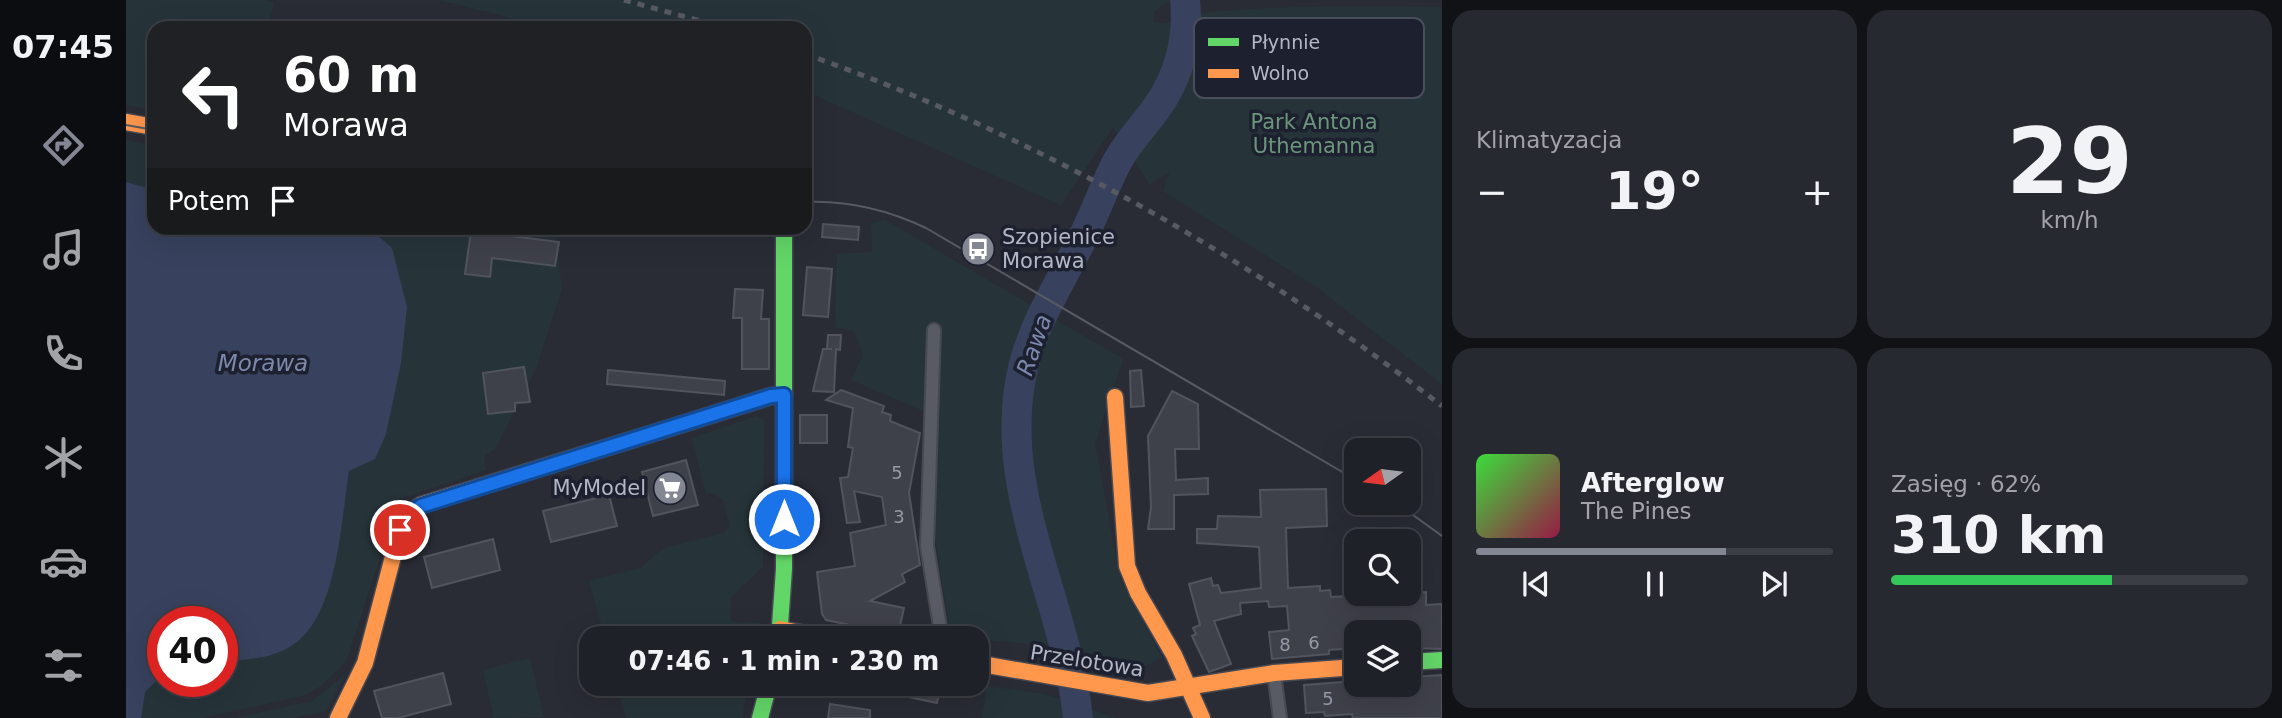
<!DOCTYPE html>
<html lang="pl">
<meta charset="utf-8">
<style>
:root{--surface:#1f2128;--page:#272930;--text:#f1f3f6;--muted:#a1a3a8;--line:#3c3e45;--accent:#838693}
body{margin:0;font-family:"DejaVu Sans",sans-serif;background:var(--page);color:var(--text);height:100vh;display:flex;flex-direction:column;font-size:26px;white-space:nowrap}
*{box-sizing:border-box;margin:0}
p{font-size:23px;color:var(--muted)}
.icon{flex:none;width:38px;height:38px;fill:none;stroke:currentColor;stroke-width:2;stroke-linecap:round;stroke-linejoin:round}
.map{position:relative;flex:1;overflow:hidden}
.panel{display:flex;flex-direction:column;gap:10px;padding:10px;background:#111216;width:840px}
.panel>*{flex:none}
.hud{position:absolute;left:21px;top:21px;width:665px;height:214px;border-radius:21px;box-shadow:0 7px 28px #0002,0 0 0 2px var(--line);background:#202124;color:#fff;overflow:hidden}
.needle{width:46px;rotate:256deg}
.controls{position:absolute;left:1218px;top:438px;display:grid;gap:14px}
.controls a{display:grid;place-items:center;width:77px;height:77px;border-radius:14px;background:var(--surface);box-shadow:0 7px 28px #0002,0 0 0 2px var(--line);font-size:35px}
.speed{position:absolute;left:21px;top:606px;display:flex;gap:14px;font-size:35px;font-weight:700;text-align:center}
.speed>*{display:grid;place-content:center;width:91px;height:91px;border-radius:50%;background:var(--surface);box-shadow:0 7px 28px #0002,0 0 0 2px var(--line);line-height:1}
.speed .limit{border:10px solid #d22;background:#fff;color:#111}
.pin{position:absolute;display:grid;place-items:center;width:60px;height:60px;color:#fff;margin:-30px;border:4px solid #fff;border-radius:50%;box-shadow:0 2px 7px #0007}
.me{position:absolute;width:77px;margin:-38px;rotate:0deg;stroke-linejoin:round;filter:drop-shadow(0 0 5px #0008)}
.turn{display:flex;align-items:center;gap:24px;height:147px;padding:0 21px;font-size:32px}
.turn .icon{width:91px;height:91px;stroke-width:2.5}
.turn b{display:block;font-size:49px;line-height:60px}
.then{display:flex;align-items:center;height:66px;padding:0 21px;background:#0003;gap:14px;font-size:26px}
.big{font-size:52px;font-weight:700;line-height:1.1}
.panel .widget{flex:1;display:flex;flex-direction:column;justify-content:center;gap:10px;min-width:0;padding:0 24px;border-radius:21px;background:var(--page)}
.panel .dial{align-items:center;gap:0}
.dial b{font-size:91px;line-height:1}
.song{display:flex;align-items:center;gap:21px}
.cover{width:84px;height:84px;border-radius:10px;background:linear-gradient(135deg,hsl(120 70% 55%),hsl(340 70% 35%))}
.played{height:7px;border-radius:4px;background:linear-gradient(90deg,var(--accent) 70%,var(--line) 70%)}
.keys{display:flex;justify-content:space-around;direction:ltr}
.heat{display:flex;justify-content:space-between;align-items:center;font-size:38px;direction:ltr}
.charge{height:10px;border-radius:5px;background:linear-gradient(90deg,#34c759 62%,var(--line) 0)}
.panel .tiles{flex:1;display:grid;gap:10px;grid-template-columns:repeat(2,1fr)}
.trip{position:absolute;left:453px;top:626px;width:410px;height:70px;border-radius:21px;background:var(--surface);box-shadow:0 7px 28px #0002,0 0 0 2px var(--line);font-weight:700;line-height:70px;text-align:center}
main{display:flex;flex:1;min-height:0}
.dock{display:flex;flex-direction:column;width:126px;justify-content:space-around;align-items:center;background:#0c0d10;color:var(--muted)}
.dock .icon{width:49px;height:49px}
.dock .current{color:var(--accent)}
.dock b{font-size:32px;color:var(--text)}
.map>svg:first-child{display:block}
.green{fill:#26343a;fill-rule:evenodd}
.water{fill:#38425e}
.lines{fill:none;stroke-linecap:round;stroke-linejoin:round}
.river{stroke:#38425e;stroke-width:30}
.building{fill:#3f414a;stroke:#51545d;stroke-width:2}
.street-casing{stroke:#47494f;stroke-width:16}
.fast-casing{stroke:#474952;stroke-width:19}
.slow-casing{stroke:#474952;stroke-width:19}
.street{stroke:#585b63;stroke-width:12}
.fast{stroke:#63d668;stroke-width:16}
.slow{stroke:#ff974d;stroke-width:16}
.tram{stroke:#575a60;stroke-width:2}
.rail{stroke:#575a60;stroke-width:5;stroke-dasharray:7 7;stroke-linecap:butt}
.route-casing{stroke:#114b97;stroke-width:18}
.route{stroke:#1a73e8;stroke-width:12}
.labels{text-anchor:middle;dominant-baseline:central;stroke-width:7;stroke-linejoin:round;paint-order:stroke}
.number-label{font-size:18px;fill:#969aa7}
.park-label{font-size:21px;fill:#6b967c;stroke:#1d212f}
.poi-label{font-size:21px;fill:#b3b7c6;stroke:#1d212f;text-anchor:start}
.street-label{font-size:21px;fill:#b3b7c6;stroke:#1d212f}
.water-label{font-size:23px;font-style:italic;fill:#7c88ac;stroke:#1d212f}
.key{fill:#1d212f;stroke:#4a4e5c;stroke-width:2}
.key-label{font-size:19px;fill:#b3b7c6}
</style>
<main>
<nav class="dock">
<b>07:45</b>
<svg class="icon current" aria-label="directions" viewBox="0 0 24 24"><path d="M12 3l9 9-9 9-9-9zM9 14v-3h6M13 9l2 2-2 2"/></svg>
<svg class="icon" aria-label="music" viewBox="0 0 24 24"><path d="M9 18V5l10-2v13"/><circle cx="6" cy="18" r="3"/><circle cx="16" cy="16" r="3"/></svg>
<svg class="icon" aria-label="phone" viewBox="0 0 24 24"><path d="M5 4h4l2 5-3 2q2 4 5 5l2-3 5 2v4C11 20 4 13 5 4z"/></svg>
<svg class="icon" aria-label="climate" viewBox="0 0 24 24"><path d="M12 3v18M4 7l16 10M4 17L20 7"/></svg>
<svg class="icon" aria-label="car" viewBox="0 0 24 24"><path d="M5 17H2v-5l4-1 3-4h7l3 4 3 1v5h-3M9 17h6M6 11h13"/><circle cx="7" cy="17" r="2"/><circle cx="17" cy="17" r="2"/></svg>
<svg class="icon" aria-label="filters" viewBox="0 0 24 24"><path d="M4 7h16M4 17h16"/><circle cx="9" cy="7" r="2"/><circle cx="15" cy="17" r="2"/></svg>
</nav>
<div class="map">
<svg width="1316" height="718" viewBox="0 0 1316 718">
<rect width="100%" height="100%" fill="#292c35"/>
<g class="green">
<path d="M0 0H139L148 3 142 28H28V110L0 105Z"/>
<path d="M313 0H1050L1039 3 1028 12V23C1048 25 1067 14 1086 12 1162 5 1239 6 1316 7V384L1189 286 1037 191 1044 171 1024 185 987 127 935 205 679 91V28H426Z"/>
<path d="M0 140 28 146V228H440L430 238 436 289 409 371 369 449 358 456 360 470 273 499 220 662 195 686 179 695 76 718H0ZM37 621H96V681H37Z"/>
<path d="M759 220 997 359 969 443 994 579 1036 658 1017 667 970 659 922 645 825 638 809 537 804 414 725 380 737 355 728 331 709 327 711 254 746 252 745 223Z"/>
<path d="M630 416 638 420 637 567 605 597 604 621 634 623 631 639H479L463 581 514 568 538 548 598 533 604 526 597 500 586 493 580 494 566 438Z"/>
<path d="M404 658 418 717 368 718 357 670Z"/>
<path d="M220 674 200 711 163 718H110L186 701Z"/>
<path d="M491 684H622L616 718H500Z"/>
<path d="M861 686 918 694 991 718H856Z"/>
</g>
<path class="water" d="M0 182 28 190V228H243L266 248 281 307 275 363 260 434 249 459 223 471C215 519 212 618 165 646 145 659 119 660 96 661V621H37V674L19 692 15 718H0Z"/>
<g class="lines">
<path class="river" d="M952 718C940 599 867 487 898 364 909 321 936 279 956 239 969 214 978 187 991 162 1001 143 1017 127 1029 110 1053 78 1063 39 1059 0"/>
</g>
<g class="building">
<path d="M697 224 733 227 732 240 696 237Z"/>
<path d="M345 231 433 242 429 266 366 258 364 277 339 274Z"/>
<path d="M681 267 706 269 702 317 677 315Z"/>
<path d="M609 289 637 290 635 319H643V369H616V318H607Z"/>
<path d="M702 335H715L714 350 710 349 708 392 687 391 697 349H706H701Z"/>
<path d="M398 367 404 402 389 403V411L362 414 357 373Z"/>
<path d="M482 370 599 381 598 395 481 384Z"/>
<path d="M1015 370 1018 406 1005 407 1004 371Z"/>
<path d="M715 390 758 406 756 412 765 415 764 421 794 433 783 493 794 565 776 574 779 582 744 601 778 608 772 635 700 620 696 614 691 572 729 566 724 533 760 525 756 497 728 491 734 522 721 523 714 478 722 477 727 448 722 447 727 408 700 400Z"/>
<path d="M1046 391 1072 404 1073 449H1049L1050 480 1082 478V494L1048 495V529H1022L1025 507 1022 436Z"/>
<rect x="674" y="415" width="27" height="28"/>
<path d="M560 460 572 505 527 516 516 472Z"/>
<path d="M1200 489 1201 526 1160 528 1162 588 1194 586V591L1204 590 1205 597 1300 592V605L1316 604V649L1288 648 1287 632H1230V648L1203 650V654L1146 659 1143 632 1163 630 1161 606 1143 607 1142 601 1114 603 1115 614 1088 621 1105 664 1083 672 1066 636 1070 634 1067 628 1074 625 1063 584 1085 578 1087 586 1092 585 1095 593 1135 588 1133 547 1071 543V529H1091L1092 516 1135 517 1134 490Z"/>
<path d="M483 495 491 526 425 542 417 511Z"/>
<path d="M367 539 374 570 306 588 298 557Z"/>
<path d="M317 673 325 704 272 718H256L248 691Z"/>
<path d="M1316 675V718H1227L1226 714 1199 716 1198 712 1180 713 1178 685 1230 681V684H1286V677Z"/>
<path d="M750 684H815L811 703 749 690Z"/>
<path d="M704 704 744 710V718H702Z"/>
</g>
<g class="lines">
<defs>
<g id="street">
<path d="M808 330 801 546 816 639"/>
<path d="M1148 673 1154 718"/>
</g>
<g id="fast">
<path d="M534 431 645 396 658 395"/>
<path d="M653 639 658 569V228"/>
<path d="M1283 662 1316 660"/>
<path d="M634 718 643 684"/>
</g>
<g id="slow">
<path d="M0 122 28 127"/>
<path d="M989 397 1001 566 1012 593 1048 655 1076 718"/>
<path d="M654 629 707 639"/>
<path d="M850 663 1022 693 1148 673 1230 667"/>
<path d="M212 718 239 663 274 530 282 514 295 505 534 431"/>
</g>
</defs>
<use href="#street" class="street-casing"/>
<use href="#fast" class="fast-casing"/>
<use href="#slow" class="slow-casing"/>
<use href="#street" class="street"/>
<use href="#fast" class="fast"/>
<use href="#slow" class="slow"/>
<g class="tram">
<path d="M0 125 28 130"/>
<path d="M679 202C721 200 762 210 800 228L1230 480"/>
<path d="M1269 502 1316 536"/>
</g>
<g class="rail">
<path d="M498 0 600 28"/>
<path d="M679 54C909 135 1124 257 1316 406"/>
</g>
</g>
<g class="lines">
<defs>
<path id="route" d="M274 530 282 514 295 506 645 396 658 395V519"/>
</defs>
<use href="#route" class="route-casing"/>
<use href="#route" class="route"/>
</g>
<defs>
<symbol id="bus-disc" viewBox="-11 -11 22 22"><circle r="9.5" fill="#838693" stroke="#1d212f"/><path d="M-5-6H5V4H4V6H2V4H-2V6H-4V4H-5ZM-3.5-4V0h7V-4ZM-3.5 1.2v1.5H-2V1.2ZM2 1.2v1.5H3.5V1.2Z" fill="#fff"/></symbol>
<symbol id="supermarket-disc" viewBox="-11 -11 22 22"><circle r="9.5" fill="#838693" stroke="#1d212f"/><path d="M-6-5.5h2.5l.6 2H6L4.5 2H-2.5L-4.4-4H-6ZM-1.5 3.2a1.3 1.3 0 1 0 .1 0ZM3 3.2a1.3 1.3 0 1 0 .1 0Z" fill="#fff"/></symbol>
</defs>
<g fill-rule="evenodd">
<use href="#bus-disc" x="833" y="230" width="38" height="38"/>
<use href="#supermarket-disc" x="525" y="469" width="38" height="38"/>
</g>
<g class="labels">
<g class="number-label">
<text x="771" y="472">5</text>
<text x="773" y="516">3</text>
<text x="1188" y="642">6</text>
<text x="1159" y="644">8</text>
<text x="1202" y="698">5</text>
</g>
<g class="park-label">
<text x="1188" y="122">Park Antona<tspan x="1188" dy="24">Uthemanna</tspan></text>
</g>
<g class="poi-label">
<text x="876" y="237">Szopienice<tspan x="876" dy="24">Morawa</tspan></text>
<text x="520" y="488" text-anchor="end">MyModel</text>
</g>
<g class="street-label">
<text transform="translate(961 661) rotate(9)">Przelotowa</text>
</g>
<g class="water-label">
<text transform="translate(908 345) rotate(-71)">Rawa</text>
<text x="137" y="363">Morawa</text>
</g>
</g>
<rect x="1068" y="18" width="230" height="80" rx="10" class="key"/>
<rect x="1082" y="38" width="31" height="8" fill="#63d668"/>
<rect x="1082" y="69" width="31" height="9" fill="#ff974d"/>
<g class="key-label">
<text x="1125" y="49">Płynnie</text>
<text x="1125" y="80">Wolno</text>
</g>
</svg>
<div class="controls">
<a><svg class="needle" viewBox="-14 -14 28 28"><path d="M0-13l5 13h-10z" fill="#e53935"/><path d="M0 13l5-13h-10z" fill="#a1a3a8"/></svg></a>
<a><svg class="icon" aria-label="search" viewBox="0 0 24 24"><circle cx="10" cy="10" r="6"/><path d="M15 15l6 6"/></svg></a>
<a><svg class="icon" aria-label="layers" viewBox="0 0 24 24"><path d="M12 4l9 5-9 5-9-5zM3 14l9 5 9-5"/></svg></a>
</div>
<div class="speed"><div class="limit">40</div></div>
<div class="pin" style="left:274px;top:530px;background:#d93025"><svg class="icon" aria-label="arrive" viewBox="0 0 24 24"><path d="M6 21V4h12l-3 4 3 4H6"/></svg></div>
<svg class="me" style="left:658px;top:519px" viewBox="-20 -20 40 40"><circle r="17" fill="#1a73e8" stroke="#fff" stroke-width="3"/><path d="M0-11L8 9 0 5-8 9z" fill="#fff"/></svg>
<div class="trip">07:46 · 1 min · 230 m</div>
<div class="hud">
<div class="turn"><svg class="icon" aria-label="left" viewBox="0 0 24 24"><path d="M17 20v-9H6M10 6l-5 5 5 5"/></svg><div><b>60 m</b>Morawa</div></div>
<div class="then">Potem<svg class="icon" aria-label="arrive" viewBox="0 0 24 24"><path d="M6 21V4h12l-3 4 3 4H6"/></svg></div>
</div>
</div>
<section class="panel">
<div class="tiles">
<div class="widget"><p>Klimatyzacja</p>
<div class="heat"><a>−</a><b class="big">19°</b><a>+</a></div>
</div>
<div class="widget dial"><b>29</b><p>km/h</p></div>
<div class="widget">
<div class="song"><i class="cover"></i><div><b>Afterglow</b><p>The Pines</p></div></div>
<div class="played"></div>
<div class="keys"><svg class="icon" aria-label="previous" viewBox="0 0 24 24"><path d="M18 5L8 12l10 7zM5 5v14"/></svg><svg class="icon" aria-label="pause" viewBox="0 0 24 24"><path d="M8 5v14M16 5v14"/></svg><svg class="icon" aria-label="next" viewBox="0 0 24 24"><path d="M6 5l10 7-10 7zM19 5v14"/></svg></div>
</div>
<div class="widget"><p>Zasięg · 62%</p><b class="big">310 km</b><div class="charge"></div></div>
</div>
</section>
</main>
